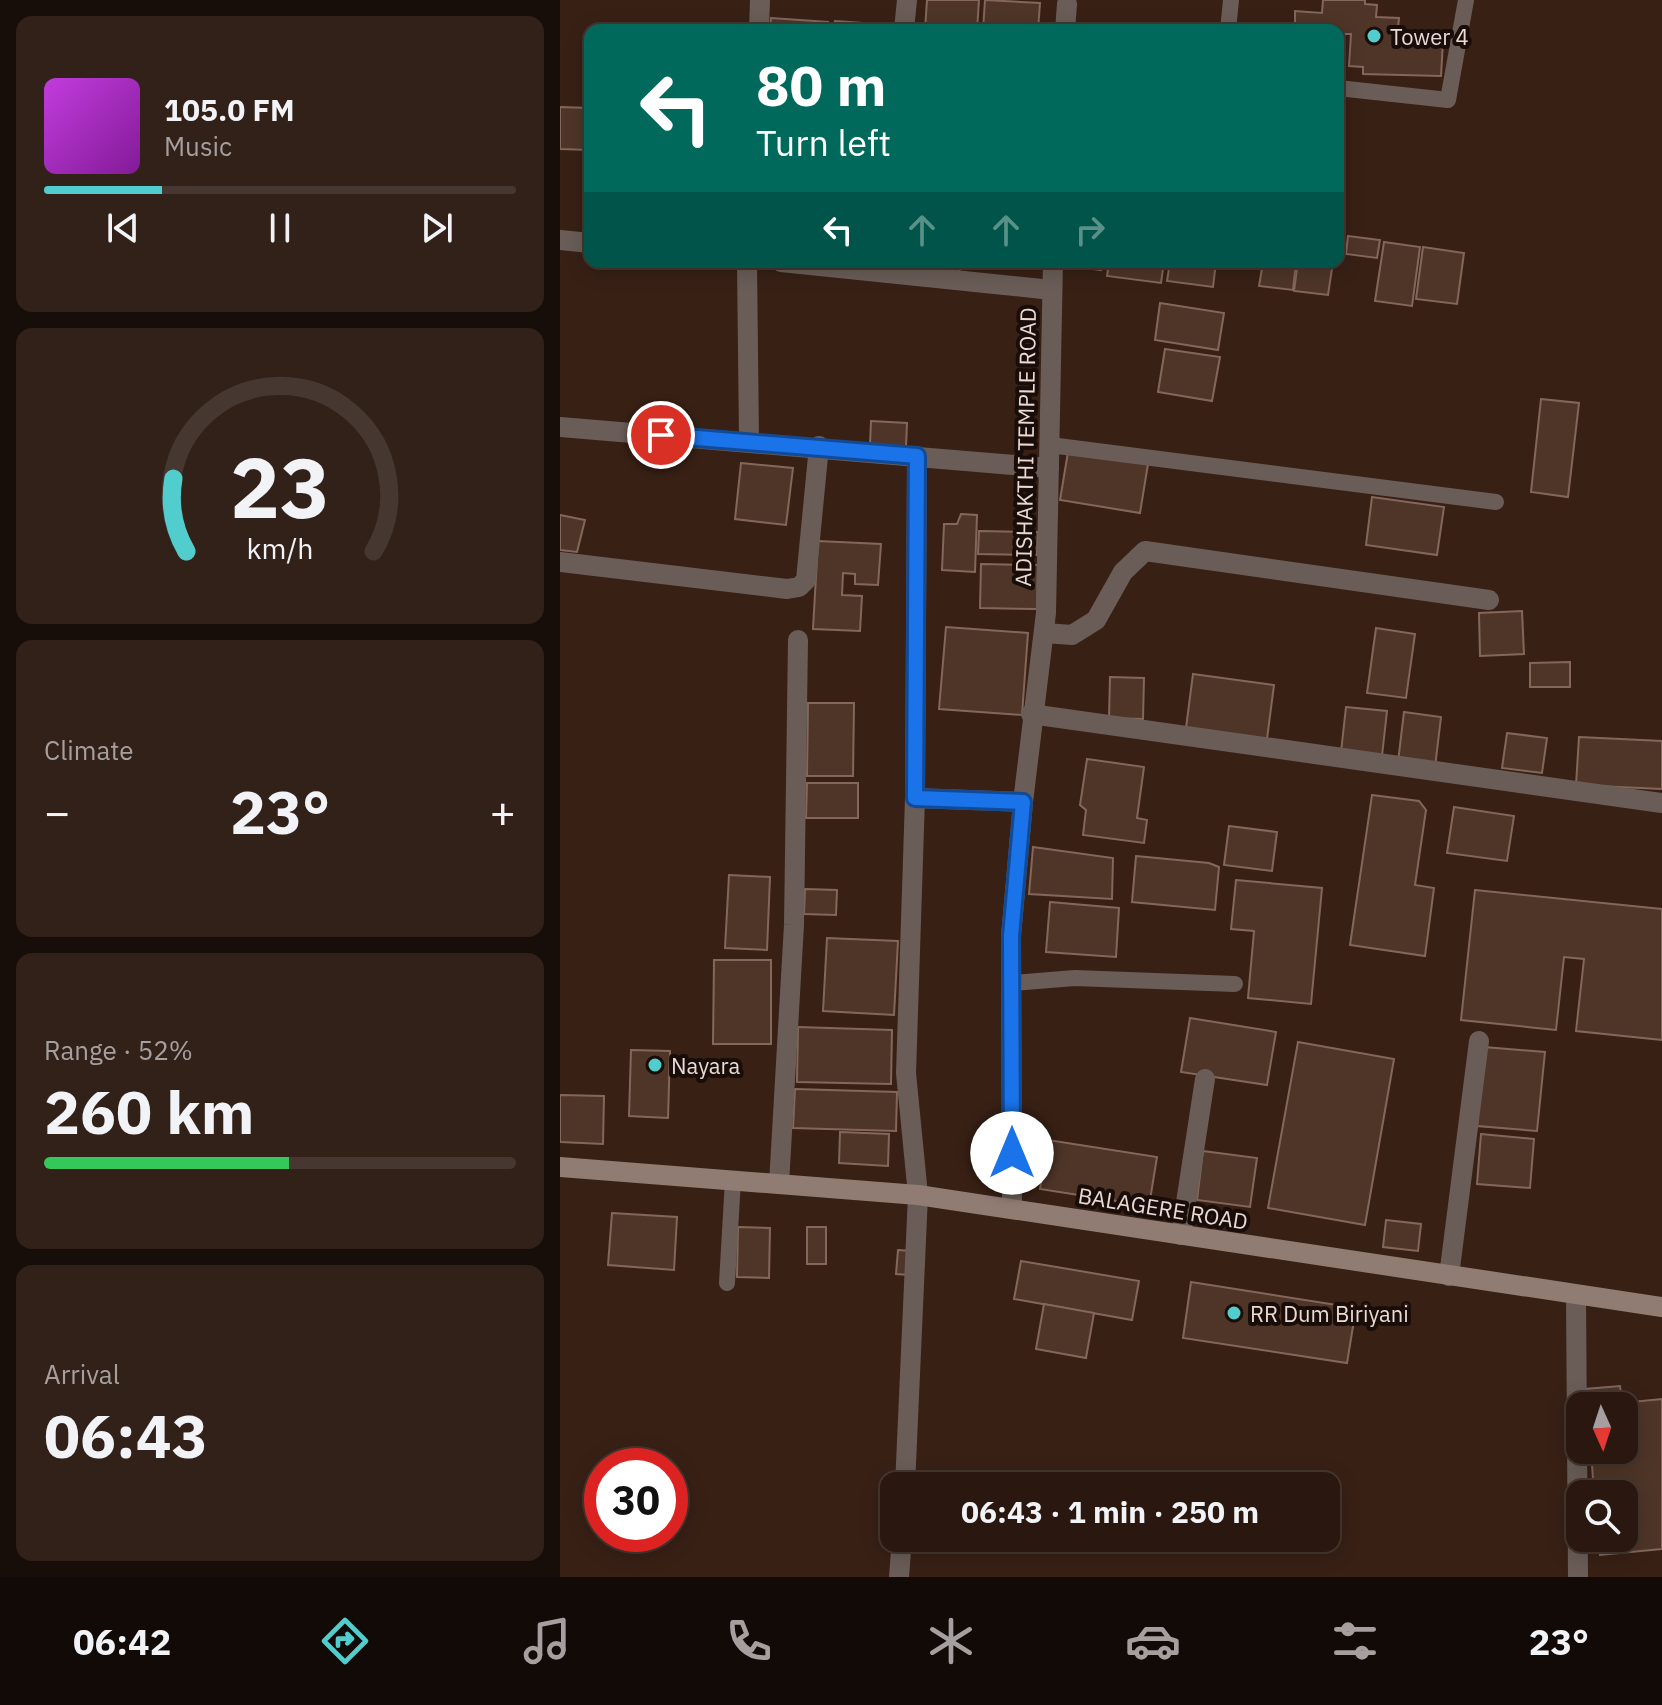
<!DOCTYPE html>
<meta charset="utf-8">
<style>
:root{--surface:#2a1810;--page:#322119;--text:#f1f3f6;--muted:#a5a09f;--line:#463730;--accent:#52cdce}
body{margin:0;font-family:"IBM Plex Sans",sans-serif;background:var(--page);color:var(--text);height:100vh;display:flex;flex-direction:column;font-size:30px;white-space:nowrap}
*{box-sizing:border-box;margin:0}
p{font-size:26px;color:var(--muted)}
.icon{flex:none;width:44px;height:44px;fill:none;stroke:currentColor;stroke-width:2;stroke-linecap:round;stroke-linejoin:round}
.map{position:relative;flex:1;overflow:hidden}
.details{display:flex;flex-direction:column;gap:16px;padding:16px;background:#170d09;width:560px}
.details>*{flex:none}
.top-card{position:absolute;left:24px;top:24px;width:760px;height:244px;border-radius:16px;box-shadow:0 4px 20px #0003,0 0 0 2px var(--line);background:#00695c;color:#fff;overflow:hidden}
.needle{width:52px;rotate:177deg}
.buttons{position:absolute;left:1006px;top:1392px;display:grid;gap:16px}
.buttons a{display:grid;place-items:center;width:72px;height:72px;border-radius:16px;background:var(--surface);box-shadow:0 4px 20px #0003,0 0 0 2px var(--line);font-size:40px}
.speed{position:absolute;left:24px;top:1448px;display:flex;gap:16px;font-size:40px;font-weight:700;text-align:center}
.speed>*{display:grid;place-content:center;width:104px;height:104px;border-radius:50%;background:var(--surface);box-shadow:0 4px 20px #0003,0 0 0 2px var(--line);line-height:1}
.speed .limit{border:12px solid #d22;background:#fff;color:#111}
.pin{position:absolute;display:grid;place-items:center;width:68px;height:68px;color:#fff;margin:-34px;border:4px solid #fff;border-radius:50%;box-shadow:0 2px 8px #0007}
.me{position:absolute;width:88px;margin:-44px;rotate:0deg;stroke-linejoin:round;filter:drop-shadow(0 0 6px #0008)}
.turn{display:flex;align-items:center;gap:28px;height:168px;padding:0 40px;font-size:36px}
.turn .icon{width:104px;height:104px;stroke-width:2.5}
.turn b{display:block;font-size:56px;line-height:68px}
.lanes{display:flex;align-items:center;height:76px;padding:0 40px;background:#0003;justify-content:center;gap:40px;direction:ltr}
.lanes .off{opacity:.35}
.big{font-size:60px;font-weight:700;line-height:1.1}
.details .card{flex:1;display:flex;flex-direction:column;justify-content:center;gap:12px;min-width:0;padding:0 28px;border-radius:16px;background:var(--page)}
.details .dial{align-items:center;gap:0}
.dial svg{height:208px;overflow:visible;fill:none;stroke:var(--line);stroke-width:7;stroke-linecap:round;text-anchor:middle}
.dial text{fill:var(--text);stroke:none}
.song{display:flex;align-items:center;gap:24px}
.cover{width:96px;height:96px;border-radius:12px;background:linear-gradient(135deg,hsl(290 70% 55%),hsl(290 70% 35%))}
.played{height:8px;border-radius:4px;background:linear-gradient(90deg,var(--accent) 25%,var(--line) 25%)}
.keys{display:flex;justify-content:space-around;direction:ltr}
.heat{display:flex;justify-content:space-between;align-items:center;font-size:44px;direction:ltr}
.charge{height:12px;border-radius:6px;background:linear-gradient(90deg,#34c759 52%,var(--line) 0)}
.trip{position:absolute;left:320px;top:1472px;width:460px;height:80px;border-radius:16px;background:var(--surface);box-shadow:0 4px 20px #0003,0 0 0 2px var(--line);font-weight:700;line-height:80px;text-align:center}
.tab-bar{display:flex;height:128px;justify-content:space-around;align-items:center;background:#110a06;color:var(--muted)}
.tab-bar .icon{width:56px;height:56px}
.tab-bar .active{color:var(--accent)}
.tab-bar b{font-size:36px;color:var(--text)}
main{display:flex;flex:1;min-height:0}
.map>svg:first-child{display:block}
.building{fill:#4e3528;stroke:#84675a;stroke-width:2}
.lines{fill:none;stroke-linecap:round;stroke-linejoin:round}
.lane{stroke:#6a5d57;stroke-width:16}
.street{stroke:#6a5d57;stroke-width:20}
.secondary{stroke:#907c72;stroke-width:20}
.route-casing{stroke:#114b97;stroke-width:20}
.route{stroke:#1a73e8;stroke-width:14}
.poi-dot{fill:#52cdce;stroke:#180d08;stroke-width:3}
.labels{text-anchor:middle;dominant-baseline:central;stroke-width:8;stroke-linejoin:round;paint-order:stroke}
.poi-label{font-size:22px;fill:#ebdad3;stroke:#180d08;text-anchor:start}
.street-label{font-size:22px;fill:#ebdad3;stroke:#180d08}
</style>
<main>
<section class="details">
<div class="card">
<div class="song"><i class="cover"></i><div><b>105.0 FM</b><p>Music</p></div></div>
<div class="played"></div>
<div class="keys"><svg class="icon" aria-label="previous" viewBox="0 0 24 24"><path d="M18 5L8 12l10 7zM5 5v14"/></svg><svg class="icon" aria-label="pause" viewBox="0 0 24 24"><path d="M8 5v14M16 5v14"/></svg><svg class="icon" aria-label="next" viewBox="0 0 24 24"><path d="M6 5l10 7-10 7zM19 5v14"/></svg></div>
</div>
<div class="card dial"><svg viewBox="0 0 100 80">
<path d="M14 69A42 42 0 1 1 86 69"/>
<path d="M14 69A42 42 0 0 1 9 41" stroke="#52cdce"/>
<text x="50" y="56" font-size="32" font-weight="700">23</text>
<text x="50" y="72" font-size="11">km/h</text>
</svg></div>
<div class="card"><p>Climate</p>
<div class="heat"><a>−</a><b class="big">23°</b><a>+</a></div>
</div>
<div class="card"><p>Range · 52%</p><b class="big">260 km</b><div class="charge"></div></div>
<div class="card"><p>Arrival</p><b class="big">06:43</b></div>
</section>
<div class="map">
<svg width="1102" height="1577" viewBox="0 0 1102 1577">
<rect width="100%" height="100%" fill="#382015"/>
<g class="building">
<path d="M367 0H419L417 30H365Z"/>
<path d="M425 0 480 3 478 30H423Z"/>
<path d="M763 0H805V4L817 5 816 17 839 18 837 38 883 41 881 76 803 74V67L789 66 791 34H780L778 66V30H735V11L762 13Z"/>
<path d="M211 18 268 22V30H210Z"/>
<path d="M275 21 331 25V30H274Z"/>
<path d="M0 107 30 108V150L0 149Z"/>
<path d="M788 236 820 240 817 258 786 254Z"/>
<path d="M824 242 860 247 852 306 815 301Z"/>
<path d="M863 247 904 253 897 304 856 299Z"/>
<path d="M341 262H400L399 276 340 272Z"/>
<path d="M506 262H542L541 270 506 265Z"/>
<path d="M549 262H604L601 283 547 276Z"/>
<path d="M610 262H656L653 287 607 281Z"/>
<path d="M703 262H736L733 290 699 286Z"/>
<path d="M738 262H773L768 295 734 291Z"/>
<path d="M600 303 664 313 658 350 595 340Z"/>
<path d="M605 349 660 357 652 401 598 392Z"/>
<path d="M981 399 1019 403 1008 497 971 492Z"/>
<path d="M311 421 347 423 346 447 310 445Z"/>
<path d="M508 452 588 464 580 513 500 500Z"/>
<path d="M181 463 233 468 226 525 175 519Z"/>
<path d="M812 497 884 507 877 555 806 545Z"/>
<path d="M401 514 417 515 415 572 382 570 384 524H397Z"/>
<path d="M0 515 25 520 17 552 0 550Z"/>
<path d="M419 531 478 532 477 555 418 554Z"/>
<path d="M258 541 321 544 318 585 295 584V574L283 573 282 595 302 596 300 631 253 629Z"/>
<path d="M421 564 478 565 477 609 420 608Z"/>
<path d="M962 611 964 654 920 656 919 613Z"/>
<path d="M386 627 468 633 462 715 379 709Z"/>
<path d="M816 628 855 634 846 698 807 693Z"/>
<path d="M1010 662V687H970V663Z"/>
<path d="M633 674 714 685 707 739 626 728Z"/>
<path d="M550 677 584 678 583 719 549 718Z"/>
<path d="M248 703H294L293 776H247Z"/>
<path d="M786 707 827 711 822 756 781 752Z"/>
<path d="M844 712 881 717 875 767 838 762Z"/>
<path d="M947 733 987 738 982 773 942 768Z"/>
<path d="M1019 737 1102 741V789L1016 785Z"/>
<path d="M527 759 584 767 577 818 587 820 584 843 523 835 526 810 520 805Z"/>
<path d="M247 783H298V818H246Z"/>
<path d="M812 795 859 801 866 810 855 885 874 888 865 956 790 945Z"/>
<path d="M894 807 954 816 947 861 887 853Z"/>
<path d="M669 826 717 832 712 871 664 865Z"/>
<path d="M473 847 553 858 552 899 469 894Z"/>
<path d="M576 856 649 863 659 867 655 910 572 902Z"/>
<path d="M169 875 210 877 207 950 165 948Z"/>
<path d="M676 880 762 888 751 1004 688 998 694 931 671 929Z"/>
<path d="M245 889 277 890 276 915 244 914Z"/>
<path d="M915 890 1102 909V1040L1016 1031 1024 959 1004 957 996 1030 901 1020Z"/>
<path d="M490 902 559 908 556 957 486 952Z"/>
<path d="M267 938 338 941 334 1015 263 1011Z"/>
<path d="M154 960H211V1044H153Z"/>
<path d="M630 1018 716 1032 707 1085 621 1072Z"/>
<path d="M238 1027 332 1030 331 1084 237 1082Z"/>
<path d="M738 1042 834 1059 805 1225 708 1208Z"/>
<path d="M924 1047 985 1052 977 1131 917 1126Z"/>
<path d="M71 1050 110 1051 108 1118 69 1116Z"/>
<path d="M235 1089 337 1092 336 1131 233 1128Z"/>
<path d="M0 1095 44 1096 43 1144 0 1142Z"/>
<path d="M280 1132 329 1134 328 1166 279 1163Z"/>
<path d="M921 1134 974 1139 970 1188 917 1184Z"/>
<path d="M488 1140 597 1157 589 1206 480 1189Z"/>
<path d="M643 1151 697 1158 690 1207 637 1200Z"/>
<path d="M52 1213 117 1217 114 1270 48 1265Z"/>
<path d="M826 1220 861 1224 858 1251 823 1247Z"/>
<path d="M178 1227 210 1228 209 1278 177 1277Z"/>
<rect x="247" y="1227" width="19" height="37"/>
<path d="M338 1250 351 1251 349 1275 336 1274Z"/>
<path d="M461 1261 579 1281 572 1320 454 1299Z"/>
<path d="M631 1282 796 1308 787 1363 623 1338Z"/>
<path d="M484 1304 534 1313 526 1358 476 1349Z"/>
<path d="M1060 1386 1062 1403 1102 1399V1549L1040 1555 1038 1538H1064V1494H1034L1031 1450H1064V1406H1027L1025 1389Z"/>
</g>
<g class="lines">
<g class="lane">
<path d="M668 30 671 0"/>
<path d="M778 88 888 100 906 0"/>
<path d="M490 445 936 502"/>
<path d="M452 983 515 978 675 984"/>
<path d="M167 1283 173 1180"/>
</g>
<g class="street">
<path d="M199 30 200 0"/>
<path d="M344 30 347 0"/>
<path d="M505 30 507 4"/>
<path d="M0 240 30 243"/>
<path d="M187 262 189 441"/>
<path d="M221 262 492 290"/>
<path d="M0 427 489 468"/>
<path d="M0 562 227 589 239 587 246 580 259 446"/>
<path d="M485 633 512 635 536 620 563 572 585 551 929 600"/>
<path d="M471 714 1102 803"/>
<path d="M355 798 357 456"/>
<path d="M219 1184 234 925 238 640"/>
<path d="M452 1209 451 936 463 802"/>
<path d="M621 1235 645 1079"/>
<path d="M889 1276 919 1041"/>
<path d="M1016 1296 1018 1577"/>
<path d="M345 1486 358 1195 346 1073 355 798 463 802 486 613 493 262"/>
<path d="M339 1577 342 1538"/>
</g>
<path class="secondary" d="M0 1167 358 1195 1102 1307"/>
</g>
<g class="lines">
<defs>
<path id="route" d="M101 435 357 456 355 798 463 802 451 936 452 1153"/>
</defs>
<use href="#route" class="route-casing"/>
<use href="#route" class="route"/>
</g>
<g class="poi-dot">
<circle cx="814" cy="36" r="8"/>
<circle cx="95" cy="1065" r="8"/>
<circle cx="674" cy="1313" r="8"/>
</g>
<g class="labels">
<g class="poi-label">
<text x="830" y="36">Tower 4</text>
<text x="111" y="1065">Nayara</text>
<text x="690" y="1313">RR Dum Biriyani</text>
</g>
<g class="street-label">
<text transform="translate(465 447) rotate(-89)">ADISHAKTHI TEMPLE ROAD</text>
<text transform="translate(603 1208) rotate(9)">BALAGERE ROAD</text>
</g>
</g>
</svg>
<div class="buttons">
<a><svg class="needle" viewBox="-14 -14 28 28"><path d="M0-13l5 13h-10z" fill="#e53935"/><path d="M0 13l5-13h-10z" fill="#a5a09f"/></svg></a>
<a><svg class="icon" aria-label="search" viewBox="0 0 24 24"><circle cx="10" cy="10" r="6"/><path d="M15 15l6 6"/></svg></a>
</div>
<div class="speed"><div class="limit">30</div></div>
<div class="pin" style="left:101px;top:435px;background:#d93025"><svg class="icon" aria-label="arrive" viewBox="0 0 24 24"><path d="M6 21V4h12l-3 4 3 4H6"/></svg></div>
<svg class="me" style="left:452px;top:1153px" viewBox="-20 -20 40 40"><circle r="19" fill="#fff"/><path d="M0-13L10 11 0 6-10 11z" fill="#1a73e8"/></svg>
<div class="trip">06:43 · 1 min · 250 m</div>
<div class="top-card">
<div class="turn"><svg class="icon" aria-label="left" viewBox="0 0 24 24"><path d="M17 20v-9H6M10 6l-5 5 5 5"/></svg><div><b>80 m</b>Turn left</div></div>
<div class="lanes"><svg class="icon" aria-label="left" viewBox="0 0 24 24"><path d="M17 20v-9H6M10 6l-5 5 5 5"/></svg><svg class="icon off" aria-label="ahead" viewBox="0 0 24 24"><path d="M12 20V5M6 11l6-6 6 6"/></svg><svg class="icon off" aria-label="ahead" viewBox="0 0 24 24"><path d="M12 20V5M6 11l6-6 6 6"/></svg><svg class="icon off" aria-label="right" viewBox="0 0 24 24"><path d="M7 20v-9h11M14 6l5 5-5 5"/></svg></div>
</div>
</div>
</main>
<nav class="tab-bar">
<b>06:42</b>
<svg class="icon active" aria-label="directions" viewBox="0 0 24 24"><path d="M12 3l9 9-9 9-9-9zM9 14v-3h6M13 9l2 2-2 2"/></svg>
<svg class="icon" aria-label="music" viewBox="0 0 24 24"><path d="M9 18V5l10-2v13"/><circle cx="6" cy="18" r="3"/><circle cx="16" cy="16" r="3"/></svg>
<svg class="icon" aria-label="phone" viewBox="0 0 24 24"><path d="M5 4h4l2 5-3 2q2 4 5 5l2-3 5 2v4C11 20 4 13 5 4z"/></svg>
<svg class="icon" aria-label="climate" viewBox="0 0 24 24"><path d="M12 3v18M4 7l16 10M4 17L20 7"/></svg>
<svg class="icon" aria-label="car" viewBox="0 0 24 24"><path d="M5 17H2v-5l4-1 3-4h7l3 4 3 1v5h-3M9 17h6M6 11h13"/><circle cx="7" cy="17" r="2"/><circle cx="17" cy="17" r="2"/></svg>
<svg class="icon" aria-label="filters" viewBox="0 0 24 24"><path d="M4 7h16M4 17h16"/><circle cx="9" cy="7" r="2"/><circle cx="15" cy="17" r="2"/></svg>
<b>23°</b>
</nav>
